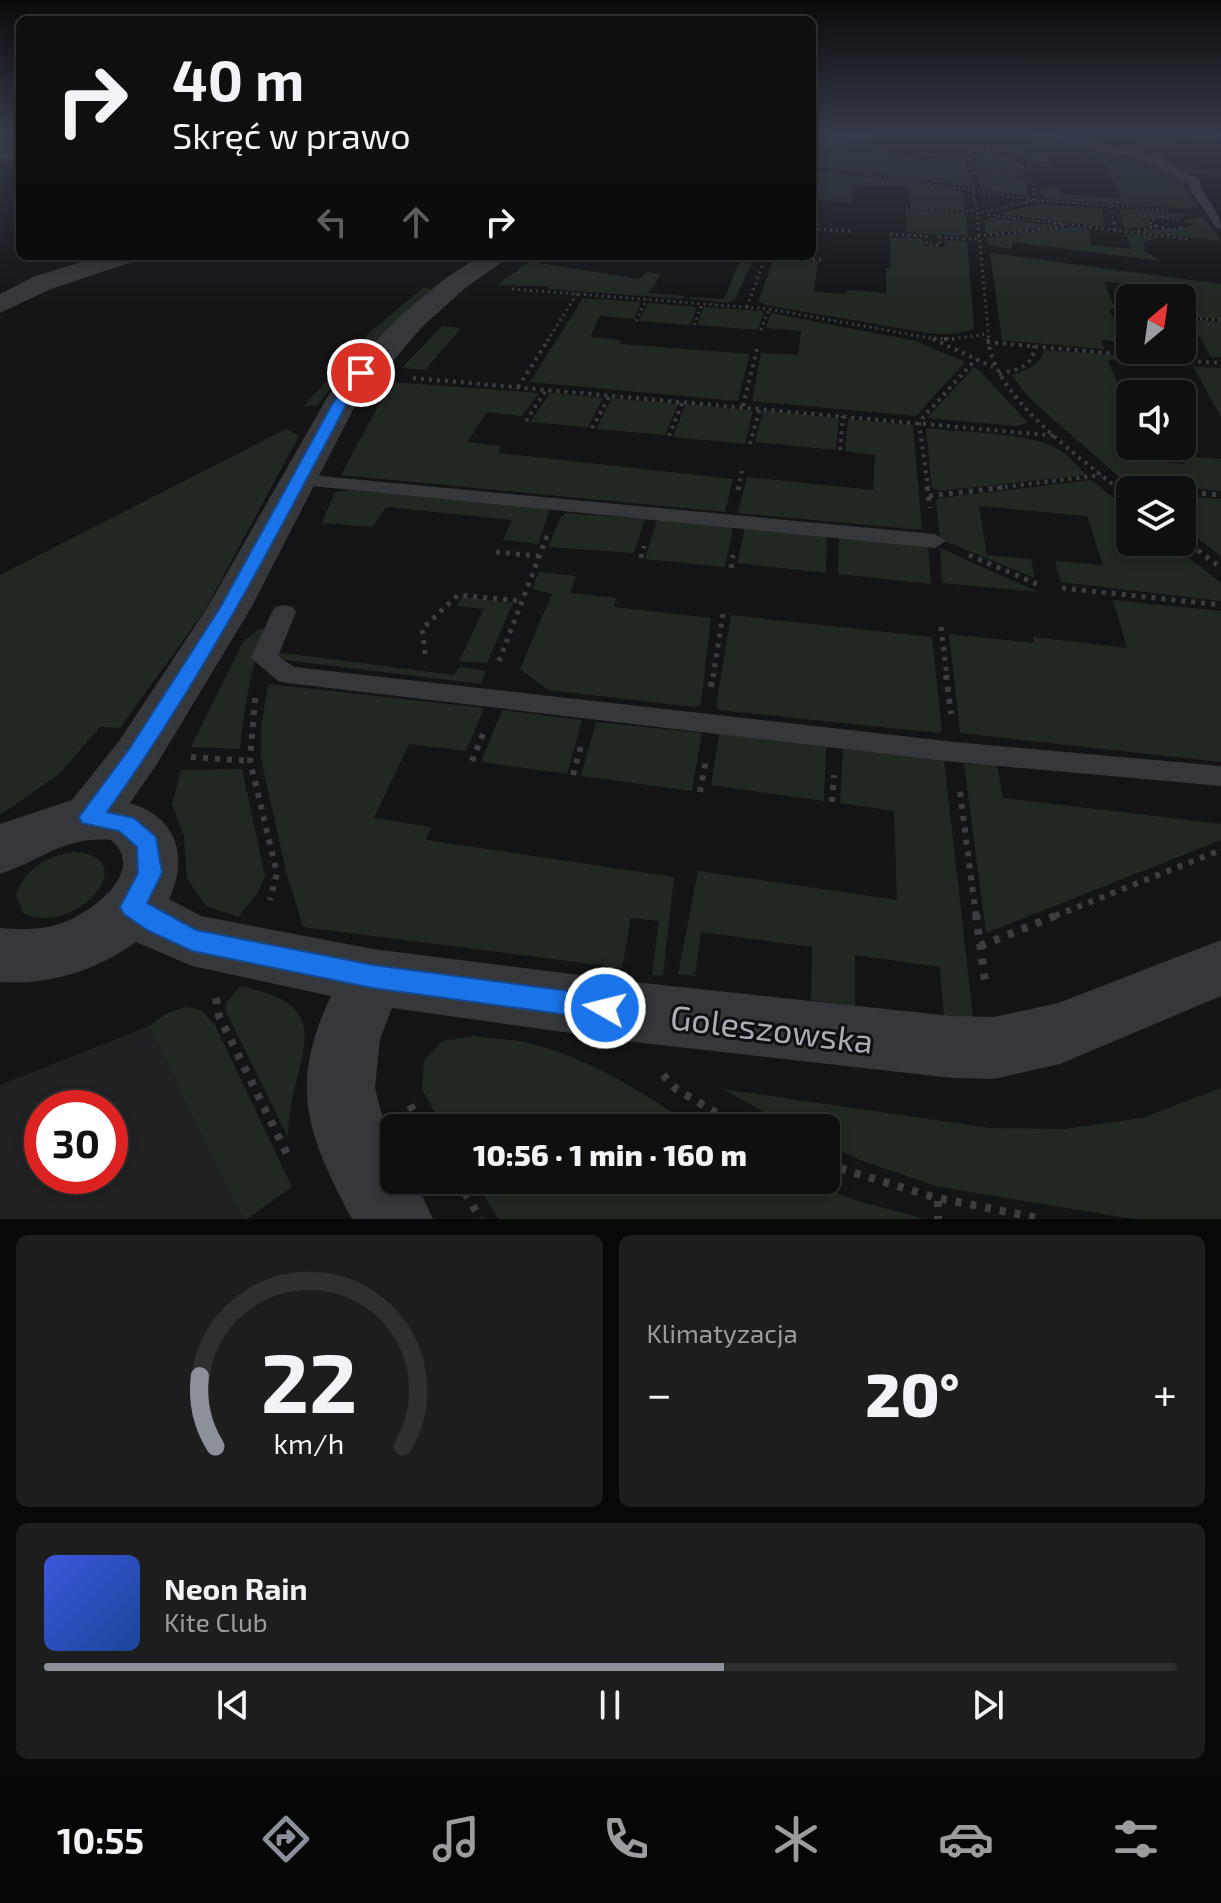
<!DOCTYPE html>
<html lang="pl">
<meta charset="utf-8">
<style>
:root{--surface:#0f0f10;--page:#1d1d1e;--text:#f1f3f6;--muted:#9b9c9f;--line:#2f2f30;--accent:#8c9099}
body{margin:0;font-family:"Exo 2",sans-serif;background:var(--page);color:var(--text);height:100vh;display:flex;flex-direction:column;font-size:30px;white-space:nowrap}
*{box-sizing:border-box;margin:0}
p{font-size:26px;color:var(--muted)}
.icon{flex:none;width:44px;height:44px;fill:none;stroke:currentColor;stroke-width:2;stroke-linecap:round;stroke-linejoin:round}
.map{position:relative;height:1219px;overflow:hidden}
.side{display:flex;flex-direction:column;gap:16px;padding:16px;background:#080809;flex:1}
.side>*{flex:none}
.banner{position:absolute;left:16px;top:16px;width:800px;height:244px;border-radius:12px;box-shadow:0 4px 12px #0003,0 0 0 2px var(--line);background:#0f0f10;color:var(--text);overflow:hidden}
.needle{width:52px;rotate:29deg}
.fabs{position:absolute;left:1116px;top:284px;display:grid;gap:16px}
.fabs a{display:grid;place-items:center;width:80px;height:80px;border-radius:12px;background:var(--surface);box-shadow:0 4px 12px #0003,0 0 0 2px var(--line);font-size:40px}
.speed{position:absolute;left:24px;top:1090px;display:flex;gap:16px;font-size:40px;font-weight:700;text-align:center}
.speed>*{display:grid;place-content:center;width:104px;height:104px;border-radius:50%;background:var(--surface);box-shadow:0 4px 12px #0003,0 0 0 2px var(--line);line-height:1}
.speed .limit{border:12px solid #d22;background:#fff;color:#111}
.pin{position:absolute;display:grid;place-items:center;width:68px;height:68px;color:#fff;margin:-34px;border:4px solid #fff;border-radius:50%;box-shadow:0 2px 8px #0007}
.me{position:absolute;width:88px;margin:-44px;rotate:278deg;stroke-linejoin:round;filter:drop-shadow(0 0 6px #0008)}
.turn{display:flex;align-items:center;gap:28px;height:168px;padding:0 24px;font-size:36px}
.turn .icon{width:104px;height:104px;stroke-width:2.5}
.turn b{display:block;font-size:56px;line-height:68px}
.lanes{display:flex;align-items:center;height:76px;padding:0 24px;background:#0003;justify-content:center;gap:40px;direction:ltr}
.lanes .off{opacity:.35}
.big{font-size:60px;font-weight:800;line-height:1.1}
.side .widget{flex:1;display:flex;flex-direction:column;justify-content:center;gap:12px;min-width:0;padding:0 28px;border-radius:12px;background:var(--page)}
.side .dial{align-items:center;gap:0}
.dial svg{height:208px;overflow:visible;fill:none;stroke:var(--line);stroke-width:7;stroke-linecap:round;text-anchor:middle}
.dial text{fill:var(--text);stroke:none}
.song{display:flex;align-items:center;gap:24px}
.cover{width:96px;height:96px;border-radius:12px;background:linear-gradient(135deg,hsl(230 70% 55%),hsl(220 70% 35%))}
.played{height:8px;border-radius:4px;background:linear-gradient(90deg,var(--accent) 60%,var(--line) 60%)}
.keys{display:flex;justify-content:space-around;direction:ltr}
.heat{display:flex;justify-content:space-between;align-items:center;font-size:44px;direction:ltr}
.side .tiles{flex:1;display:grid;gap:16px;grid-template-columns:1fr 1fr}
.widget:last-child{grid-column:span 2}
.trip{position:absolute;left:380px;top:1114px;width:460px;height:80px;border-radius:12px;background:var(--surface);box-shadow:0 4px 12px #0003,0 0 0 2px var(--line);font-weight:800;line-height:80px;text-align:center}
.tab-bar{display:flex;height:128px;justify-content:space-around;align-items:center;background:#060606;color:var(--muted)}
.tab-bar .icon{width:56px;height:56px}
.tab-bar .current{color:var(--accent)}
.tab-bar b{font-size:36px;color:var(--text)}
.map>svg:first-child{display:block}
.built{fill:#212123;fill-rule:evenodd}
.green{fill:#212822}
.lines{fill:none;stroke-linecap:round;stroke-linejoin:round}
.path-far5{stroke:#3c3d41;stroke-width:2;stroke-dasharray:2 3;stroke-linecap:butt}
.path-far4{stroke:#3c3d41;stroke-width:3;stroke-dasharray:2 4;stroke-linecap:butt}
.path-far3{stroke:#3c3d41;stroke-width:4;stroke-dasharray:3 5;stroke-linecap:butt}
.path-far2{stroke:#3c3d41;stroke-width:5;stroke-dasharray:4 6;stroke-linecap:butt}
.path-far1{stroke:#3c3d41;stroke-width:6;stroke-dasharray:5 7;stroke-linecap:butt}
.path{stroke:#3c3d41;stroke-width:8;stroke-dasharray:6 9;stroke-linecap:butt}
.service{fill:#36373b;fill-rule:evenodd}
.minor{fill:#36373b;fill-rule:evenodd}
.route{fill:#1a73e8;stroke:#114b97;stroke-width:2}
.labels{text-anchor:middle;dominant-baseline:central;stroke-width:6;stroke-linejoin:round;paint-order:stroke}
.near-street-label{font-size:34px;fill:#a8acb5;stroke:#0f0f11}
</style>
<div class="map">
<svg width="1221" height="1219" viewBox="0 0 1221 1219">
<rect width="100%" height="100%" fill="#141416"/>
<path class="built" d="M149 1026 243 1219H0V1085ZM42 1108H110V1176H42Z"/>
<g class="green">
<path d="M1116 132 1151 139 1153 141 1171 142 1174 147 1158 146 1173 166 1221 169V175L1181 173 1151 158 1057 138C1090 132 1113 157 1148 145L1136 142 1144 139Z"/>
<path d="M1049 139 1143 159 1187 182 1183 187 1199 206 1190 209 1048 199 1042 196 1039 188H1059L1062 194 1122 199 1103 160 1049 155 1054 166H1041L1000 150Z"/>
<path d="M862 142 921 161 947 156 966 157 971 187 812 166V151Z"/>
<path d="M986 151 1013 157 1026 167H1018L1021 175 975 172V154Z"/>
<path d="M812 170 957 189 963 193 965 210 911 208 908 187 854 186 852 203 812 200Z"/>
<path d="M977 175 1024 178 1029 196 980 189Z"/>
<path d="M1040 204 1102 209 1105 227 1000 214Z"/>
<path d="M906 209 965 212 968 236 907 232Z"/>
<path d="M1124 209 1196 214C1177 219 1160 216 1141 220L1150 226 1124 229 1120 210Z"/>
<path d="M1203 216 1221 241 1139 232C1159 227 1173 232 1193 225L1183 221Z"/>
<path d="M992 218 1063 226 986 234 984 220Z"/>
<path d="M1074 227 1089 229 1091 245 1132 249 1127 235 1134 234 1201 242 1160 237 1144 242 1145 252 1161 261 1014 242 1010 249 986 244 988 237Z"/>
<path d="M890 237 923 239 924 246 945 247 944 240 967 241 974 325 972 330 950 334 928 333 765 305 758 301 774 259 818 261 814 292 846 294 847 290 886 293V268L891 267Z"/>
<path d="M990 253 1221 284V319L1194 317 1175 285 1104 282 1115 309H1109L1124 342 1101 340 1104 349 1002 340Z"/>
<path d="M538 256H546L539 263 639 279 647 272 661 274 649 293 685 296 683 299 548 289 549 286 496 285Z"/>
<path d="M742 256H755L735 300 727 303 689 299 690 297 724 299Z"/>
<path d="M424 287 432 290 353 361 317 405 303 407 371 331Z"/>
<path d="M583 298 641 302 634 319 600 316 590 337 621 340 620 344 750 354 738 401 530 382Z"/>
<path d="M648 303 697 307 690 325 639 321Z"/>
<path d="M704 307 764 311 758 330 697 325Z"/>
<path d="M771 313 916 341 965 362 916 416 752 401 761 353 798 355 801 331 766 328Z"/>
<path d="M1189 319 1221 322V357H1211Z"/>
<path d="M442 326 461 328 425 370 402 368Z"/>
<path d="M1044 350 1140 357 1142 362 1108 360 1127 406H1120L1130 432V446H1136L1141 460 1185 464 1183 456 1221 459V491L1126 483 1028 397 1012 375C1026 370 1040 366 1044 350Z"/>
<path d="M1193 366 1221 368V417Z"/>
<path d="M974 367 980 371 1028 423 1017 426 927 418Z"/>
<path d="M391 382 539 393 522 416 487 412 467 442 501 446 498 453 733 479 725 512 341 475Z"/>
<path d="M550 393 603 398 588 427 530 422Z"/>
<path d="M612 398 678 404 665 435 596 429Z"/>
<path d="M686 404 753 411 745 444 673 437Z"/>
<path d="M763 411 839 418 836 450 755 442Z"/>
<path d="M848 419 913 425 922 530 738 513 747 477 873 490 875 455 845 451Z"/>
<path d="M926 428C957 432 1034 433 1058 449 1068 455 1077 466 1086 475L939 491 932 488Z"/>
<path d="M286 429 299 436 205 610 120 728 100 727 58 775 0 815V575Z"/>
<path d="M1091 480 1130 511V542H1169L1221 583V601L1061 582 1055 561 1103 565 1087 516 979 506 987 555 1031 559 1035 578 940 539 936 501 939 498Z"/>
<path d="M350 490 550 509 538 544 503 540 512 520 386 507 372 527 322 523 335 492Z"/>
<path d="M1182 496 1221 499V556L1182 526Z"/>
<path d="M566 513 645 519 634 553 548 547 561 517Z"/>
<path d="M657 520 733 527 725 567 645 559Z"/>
<path d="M745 528 827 536 826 573 737 563Z"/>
<path d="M839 537 928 546 931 584 838 574Z"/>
<path d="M940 548 1038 592H1039L942 583Z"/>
<path d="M539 572 576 576 570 593 616 598 614 607 711 618 701 704 694 707 548 690 520 669 552 594 532 589Z"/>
<path d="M462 597 513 603 487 663 459 661 484 609 457 606Z"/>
<path d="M1113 600 1221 611V762L960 733 949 634 1034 643 1033 637 1127 648Z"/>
<path d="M731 615 932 637 942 731 938 733 719 710 716 705Z"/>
<path d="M266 628C250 668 245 706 240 749L191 747 243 642 258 630Z"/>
<path d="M275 652 454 675 459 667 486 671 481 684 277 659Z"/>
<path d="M268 684 484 708 466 751 409 744 374 818 431 827 426 840 674 877 663 976 652 975 659 921 631 918 622 968 303 927 286 871 261 759V728Z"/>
<path d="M502 710 582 720 567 774 481 762Z"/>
<path d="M596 722 702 733 692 791 581 776Z"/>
<path d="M719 734 826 747 824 801 711 785Z"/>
<path d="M843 749 944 760 973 1017 944 1019 940 967 855 955V1006L811 1000 812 947 701 932 695 976 678 974 698 871 897 900 894 811 840 803Z"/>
<path d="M964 764 997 765 1003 798 1221 824V840L986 933Z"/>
<path d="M242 769 265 876 257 894 238 917 206 906 187 879 184 836 172 804 181 770Z"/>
<path d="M73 852C146 856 77 938 23 913L16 894C26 868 47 856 73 852Z"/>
<path d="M240 986C348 1007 288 1061 288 1137L226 1012V1003Z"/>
<path d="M186 1007 201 1010 215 1025 292 1187 247 1219H243L149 1026 167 1013Z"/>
<path d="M474 1036C492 1039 512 1039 529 1043 588 1058 646 1093 694 1128H444L422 1090 424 1060 443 1041Z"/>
<path d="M1221 1088V1219H1134L939 1187 860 1160 826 1144V1128H793L723 1089 990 1128 1065 1129 1142 1118Z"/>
<path d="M475 1180H803L858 1201 925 1219H498Z"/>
</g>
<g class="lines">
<g class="path-far5">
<path d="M1196 132 1208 138"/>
<path d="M1182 139 1214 140"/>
<path d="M1000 151 990 149 1002 146"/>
<path d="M924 153 952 156 970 152"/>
<path d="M849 172 1035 200 1168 210"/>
<path d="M973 173 1023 176"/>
<path d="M1111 206 1114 224"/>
<path d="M906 208 975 211"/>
<path d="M978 214 973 194 970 152 990 149 982 146"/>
<path d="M988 215 1065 224"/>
<path d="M978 224 977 214 1035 200 1032 179 1023 176 1021 168 1031 166 1028 162"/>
<path d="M1152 224 1145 221 1161 217 1178 220"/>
</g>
<g class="path-far4">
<path d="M978 222 989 341"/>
<path d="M1048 222 1188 239"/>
<path d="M1114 222 1115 230"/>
<path d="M1156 226 1172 230 1182 227"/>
<path d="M812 229 850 231"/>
<path d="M1138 231 1156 226 1148 222"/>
<path d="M890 234 926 236 927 245H940L939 237 979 239"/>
<path d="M978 236 1065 227"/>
<path d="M765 258 823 260"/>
<path d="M512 289 769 309 930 338 952 339 988 334"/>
<path d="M747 307 766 256"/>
<path d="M1188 318 1221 320"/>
<path d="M636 321 647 299"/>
<path d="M694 325 702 304"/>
<path d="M761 330 769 309"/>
<path d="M933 339 937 341"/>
<path d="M547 341 577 294"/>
</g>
<g class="path-far3">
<path d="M933 339 993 367"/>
<path d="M944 339H954"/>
<path d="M988 339C994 397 1075 453 1118 489"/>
<path d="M987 342 1139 356"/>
<path d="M1190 361 1221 363"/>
<path d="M999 374C1017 369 1034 368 1034 346"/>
<path d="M413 378 1058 436"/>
<path d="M518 387 549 339"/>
<path d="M743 406 757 349"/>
<path d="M526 421 546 390"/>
<path d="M592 428 610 395"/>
<path d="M669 436 683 401"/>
<path d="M750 444 760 408"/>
<path d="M840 450 843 416"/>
<path d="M1116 486 1147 489"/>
<path d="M738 489 742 471"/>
<path d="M928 489 919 422 976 359"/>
<path d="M989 489 1101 475"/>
</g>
<g class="path-far2">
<path d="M927 487 930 508"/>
<path d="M1116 487 1130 498"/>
<path d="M1124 487 1163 490"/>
<path d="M738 490 739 487"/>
<path d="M1182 492 1221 495"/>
<path d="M929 496 1006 487"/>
<path d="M1182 538 1221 568"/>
<path d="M496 552 538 556"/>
<path d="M969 555 1037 584"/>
<path d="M641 558 644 546"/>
<path d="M731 568 733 555"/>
<path d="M1062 588 1221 605"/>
<path d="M941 627 947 677"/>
<path d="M425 654 422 629 458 595 521 601"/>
<path d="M499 661 547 536"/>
<path d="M713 677 724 608"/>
</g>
<g class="path-far1">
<path d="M946 675 951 714"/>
<path d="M711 687 713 675"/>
<path d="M255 698 250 761 277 873 270 900"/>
<path d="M191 757 250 761"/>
<path d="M472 761 483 734"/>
<path d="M573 775 581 746"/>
<path d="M700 792 706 760"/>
<path d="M960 792 976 916"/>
<path d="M832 802 834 775"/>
<path d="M1055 916 1221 850"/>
</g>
<g class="path">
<path d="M976 914 986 988"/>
<path d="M980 946 1060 914"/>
<path d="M216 998 219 1016 289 1158"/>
<path d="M663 1075 676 1089 742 1128"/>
<path d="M410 1105 424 1128"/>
<path d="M826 1164 933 1197 1043 1219"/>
<path d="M457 1180 481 1219"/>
<path d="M938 1201V1219"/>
</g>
<g class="service">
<path d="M1023 132H1040L1149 155 1200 180C1201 197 1221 209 1221 229L1217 228 1188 187 1190 183 1142 159Z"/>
<path d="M299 474 935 534 946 541 935 548 292 484 289 480 292 476Z"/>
<path d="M284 605 293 607 296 612 278 656 294 667 955 742 1221 766V786L955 762 287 683 278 681 251 658 272 612 275 607Z"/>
</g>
<g class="minor">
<path d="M839 132H878L869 137 812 148V136Z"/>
<path d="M0 147 20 148V160L0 159Z"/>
<path d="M100 256H138L135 261 51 289 0 313V294L33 277Z"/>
<path d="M480 256H510L464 289 422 327 356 404 251 608 155 767 130 803C177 817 189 857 169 899L201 916 373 949 634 982 952 1016 994 1017 1058 1003 1221 940V996L1060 1064 994 1079 952 1078 634 1042 392 1008 380 1039 375 1088 385 1128 394 1146V1180H415L433 1219H352C307 1135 288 1086 331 996L192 966 136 942C97 970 48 986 0 982V928C21 930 42 930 62 923 91 913 148 871 111 840 63 836 41 861 0 874V824L72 800 119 741 207 608 328 396 361 356 401 315 446 278Z"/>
</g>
</g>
<linearGradient id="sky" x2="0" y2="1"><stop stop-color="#0b0b0c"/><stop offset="0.44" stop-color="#343a47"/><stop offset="1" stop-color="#343a47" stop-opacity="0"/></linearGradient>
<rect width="1221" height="302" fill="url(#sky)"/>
<path class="route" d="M356 371 367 373 347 403C273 543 200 683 107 812L134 818 156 837 162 873 147 903 196 930 373 965 605 996 615 999 619 1008 615 1016 605 1020 373 988 192 951 147 930 124 914 120 907 138 873 137 847 119 831 82 823 79 817 130 748 220 608 333 403Z"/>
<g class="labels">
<g class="near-street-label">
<text transform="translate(772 1028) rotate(7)">Goleszowska</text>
</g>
</g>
</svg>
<div class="fabs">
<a><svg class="needle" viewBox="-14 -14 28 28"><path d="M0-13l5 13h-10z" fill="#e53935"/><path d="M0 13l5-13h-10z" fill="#9b9c9f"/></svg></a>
<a><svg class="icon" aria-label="sound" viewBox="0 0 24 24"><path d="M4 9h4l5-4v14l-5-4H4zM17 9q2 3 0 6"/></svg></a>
<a><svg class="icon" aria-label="layers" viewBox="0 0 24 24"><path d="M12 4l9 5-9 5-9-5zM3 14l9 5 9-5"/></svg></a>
</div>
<div class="speed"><div class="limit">30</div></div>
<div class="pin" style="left:361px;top:373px;background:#d93025"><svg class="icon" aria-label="arrive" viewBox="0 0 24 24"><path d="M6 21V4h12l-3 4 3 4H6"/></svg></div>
<svg class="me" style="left:605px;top:1008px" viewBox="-20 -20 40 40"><circle r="17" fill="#1a73e8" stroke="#fff" stroke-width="3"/><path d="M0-11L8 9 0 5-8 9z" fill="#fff"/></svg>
<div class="trip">10:56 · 1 min · 160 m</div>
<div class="banner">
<div class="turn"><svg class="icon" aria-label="right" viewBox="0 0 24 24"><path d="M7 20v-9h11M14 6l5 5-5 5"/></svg><div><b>40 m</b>Skręć w prawo</div></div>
<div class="lanes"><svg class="icon off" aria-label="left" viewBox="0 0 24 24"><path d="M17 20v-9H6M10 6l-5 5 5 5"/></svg><svg class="icon off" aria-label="ahead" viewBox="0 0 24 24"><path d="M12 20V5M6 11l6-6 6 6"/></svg><svg class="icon" aria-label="right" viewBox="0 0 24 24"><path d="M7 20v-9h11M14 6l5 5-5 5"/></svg></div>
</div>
</div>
<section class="side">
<div class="tiles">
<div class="widget dial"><svg viewBox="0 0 100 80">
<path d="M14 69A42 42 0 1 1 86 69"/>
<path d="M14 69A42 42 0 0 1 8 42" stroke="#8c9099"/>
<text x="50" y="56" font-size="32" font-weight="700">22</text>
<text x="50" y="72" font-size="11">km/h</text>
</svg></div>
<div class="widget"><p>Klimatyzacja</p>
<div class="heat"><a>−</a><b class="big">20°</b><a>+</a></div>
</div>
<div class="widget">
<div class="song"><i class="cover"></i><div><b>Neon Rain</b><p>Kite Club</p></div></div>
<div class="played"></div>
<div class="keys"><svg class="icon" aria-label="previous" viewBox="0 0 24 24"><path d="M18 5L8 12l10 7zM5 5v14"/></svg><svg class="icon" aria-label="pause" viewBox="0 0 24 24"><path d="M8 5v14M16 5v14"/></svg><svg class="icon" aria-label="next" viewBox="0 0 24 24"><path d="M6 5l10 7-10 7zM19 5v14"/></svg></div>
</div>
</div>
</section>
<nav class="tab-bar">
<b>10:55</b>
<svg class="icon current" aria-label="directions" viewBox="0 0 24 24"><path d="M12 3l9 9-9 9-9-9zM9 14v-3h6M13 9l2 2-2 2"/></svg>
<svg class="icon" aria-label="music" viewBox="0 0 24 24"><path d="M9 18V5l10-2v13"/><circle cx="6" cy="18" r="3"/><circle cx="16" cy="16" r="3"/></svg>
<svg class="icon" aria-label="phone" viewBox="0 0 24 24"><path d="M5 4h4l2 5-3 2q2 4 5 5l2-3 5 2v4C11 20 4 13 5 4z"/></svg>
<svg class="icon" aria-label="climate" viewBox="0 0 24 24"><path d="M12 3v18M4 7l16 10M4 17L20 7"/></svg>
<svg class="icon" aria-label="car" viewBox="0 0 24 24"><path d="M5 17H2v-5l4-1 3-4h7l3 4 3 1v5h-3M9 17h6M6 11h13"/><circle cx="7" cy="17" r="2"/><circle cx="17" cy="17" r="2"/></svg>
<svg class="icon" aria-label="filters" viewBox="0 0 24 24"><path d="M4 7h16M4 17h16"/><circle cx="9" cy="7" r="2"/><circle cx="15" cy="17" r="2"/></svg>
</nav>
